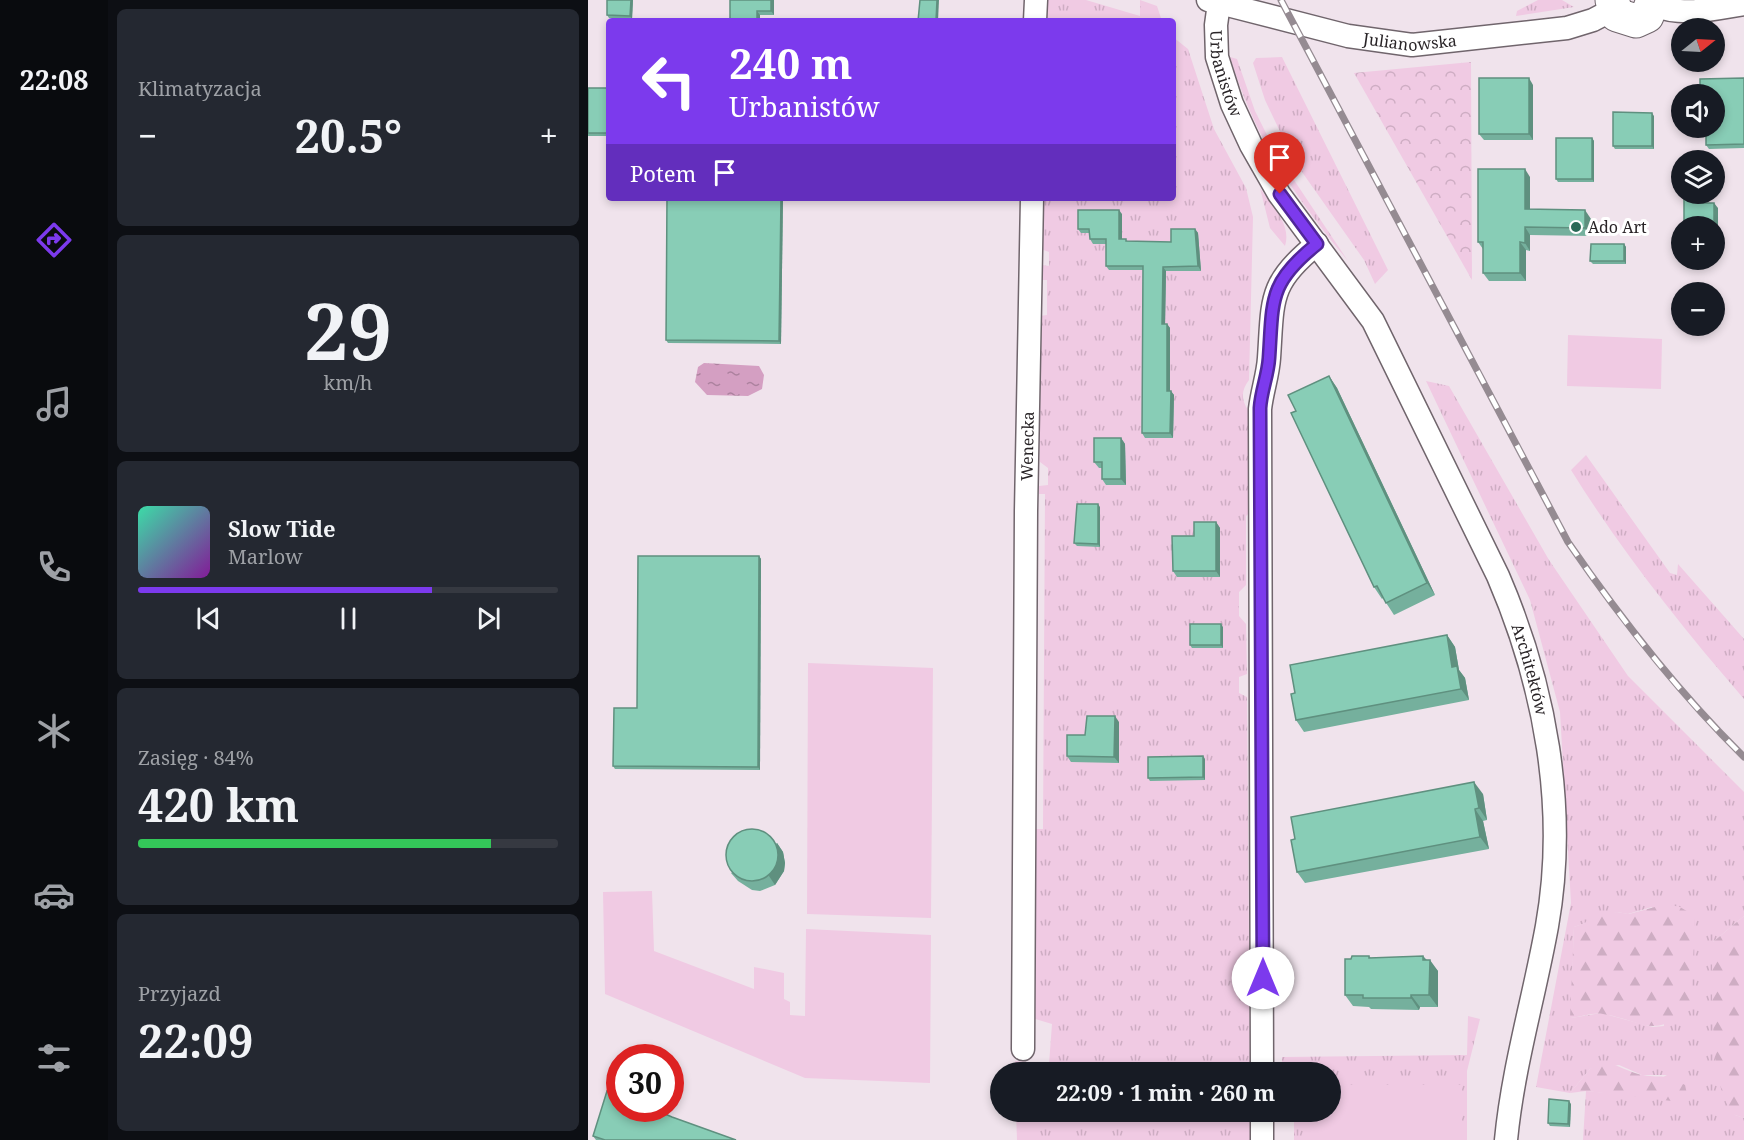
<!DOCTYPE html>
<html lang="pl">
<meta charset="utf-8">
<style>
:root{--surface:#171b24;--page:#242831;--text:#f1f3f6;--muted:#9ea1a6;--line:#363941;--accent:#7c3aed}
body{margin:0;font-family:"Noto Serif",serif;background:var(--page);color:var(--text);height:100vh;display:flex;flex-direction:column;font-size:22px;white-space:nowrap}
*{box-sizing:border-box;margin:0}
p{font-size:20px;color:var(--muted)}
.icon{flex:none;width:33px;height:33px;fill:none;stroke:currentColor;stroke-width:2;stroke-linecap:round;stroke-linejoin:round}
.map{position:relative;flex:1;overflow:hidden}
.details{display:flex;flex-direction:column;gap:9px;padding:9px;background:#0d0f14;width:480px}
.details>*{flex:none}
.top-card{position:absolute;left:18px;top:18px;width:570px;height:183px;border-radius:6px;box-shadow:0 3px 9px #0003;background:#7c3aed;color:#fff;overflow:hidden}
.needle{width:39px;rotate:72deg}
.tools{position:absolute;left:1083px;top:18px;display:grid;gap:12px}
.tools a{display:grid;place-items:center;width:54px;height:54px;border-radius:50%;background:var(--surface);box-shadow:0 3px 9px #0003;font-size:30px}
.speed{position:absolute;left:18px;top:1044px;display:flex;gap:12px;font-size:30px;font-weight:700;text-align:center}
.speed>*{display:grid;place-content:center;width:78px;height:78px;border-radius:50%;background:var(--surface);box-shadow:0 3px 9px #0003;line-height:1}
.speed .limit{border:9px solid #d22;background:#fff;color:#111}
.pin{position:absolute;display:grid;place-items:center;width:51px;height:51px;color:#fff;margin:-62px -26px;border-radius:50% 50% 50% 0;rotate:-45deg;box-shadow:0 0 6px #0007}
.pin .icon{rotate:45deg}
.me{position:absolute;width:66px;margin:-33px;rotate:0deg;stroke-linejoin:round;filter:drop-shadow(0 0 4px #0008)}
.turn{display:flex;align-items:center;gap:21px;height:126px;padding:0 24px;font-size:27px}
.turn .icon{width:78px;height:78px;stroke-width:2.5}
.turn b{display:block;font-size:42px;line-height:51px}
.then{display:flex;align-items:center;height:57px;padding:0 24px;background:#0003;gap:12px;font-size:22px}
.big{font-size:45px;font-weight:700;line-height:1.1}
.details .card{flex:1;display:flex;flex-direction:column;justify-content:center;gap:9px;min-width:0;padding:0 21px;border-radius:9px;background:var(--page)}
.details .dial{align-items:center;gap:0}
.dial b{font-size:78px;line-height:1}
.song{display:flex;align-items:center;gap:18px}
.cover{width:72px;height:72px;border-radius:9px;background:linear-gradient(135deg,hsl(160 70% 55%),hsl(290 70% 35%))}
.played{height:6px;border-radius:3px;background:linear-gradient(90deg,var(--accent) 70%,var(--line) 70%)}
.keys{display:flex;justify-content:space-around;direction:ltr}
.heat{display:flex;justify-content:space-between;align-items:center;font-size:33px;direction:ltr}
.charge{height:9px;border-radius:4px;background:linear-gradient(90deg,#34c759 84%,var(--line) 0)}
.trip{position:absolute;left:402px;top:1062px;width:351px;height:60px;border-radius:30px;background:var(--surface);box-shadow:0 3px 9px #0003;font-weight:700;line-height:60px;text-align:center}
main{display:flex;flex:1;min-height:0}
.tab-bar{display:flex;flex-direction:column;width:108px;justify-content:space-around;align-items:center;background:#090b0e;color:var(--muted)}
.tab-bar .icon{width:42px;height:42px}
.tab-bar .selected{color:var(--accent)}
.tab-bar b{font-size:27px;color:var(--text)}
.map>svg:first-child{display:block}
.grass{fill:url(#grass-tufts);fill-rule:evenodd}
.forest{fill:url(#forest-firs)}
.park{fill:url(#park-crowns)}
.pitch{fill:#f0cae3}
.water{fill:url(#water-ripples)}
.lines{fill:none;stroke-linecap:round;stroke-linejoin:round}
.street-casing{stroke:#70656c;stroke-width:25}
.secondary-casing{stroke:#70656c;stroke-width:35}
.street{stroke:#fff;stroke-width:22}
.secondary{stroke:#fff;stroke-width:33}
.rail-casing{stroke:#958b92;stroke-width:7}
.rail{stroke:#fff;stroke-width:4.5;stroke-dasharray:14;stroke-linecap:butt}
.wall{fill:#75b09d}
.shaded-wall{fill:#5f907f}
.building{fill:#88cdb6;stroke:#5f907f;stroke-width:1.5}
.route-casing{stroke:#51269a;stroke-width:15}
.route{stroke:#7c3aed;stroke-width:10}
.poi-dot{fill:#296956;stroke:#fff;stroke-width:2}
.labels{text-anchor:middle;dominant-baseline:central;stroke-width:6;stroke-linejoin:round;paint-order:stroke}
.street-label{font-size:16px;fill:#292427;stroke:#fff}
.poi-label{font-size:16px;fill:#292427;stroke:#fff;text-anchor:start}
</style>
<main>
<nav class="tab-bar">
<b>22:08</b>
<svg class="icon selected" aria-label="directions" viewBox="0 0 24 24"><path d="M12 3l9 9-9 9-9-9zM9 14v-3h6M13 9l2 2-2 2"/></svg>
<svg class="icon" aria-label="music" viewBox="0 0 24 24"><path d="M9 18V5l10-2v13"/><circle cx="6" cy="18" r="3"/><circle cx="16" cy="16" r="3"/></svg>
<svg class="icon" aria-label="phone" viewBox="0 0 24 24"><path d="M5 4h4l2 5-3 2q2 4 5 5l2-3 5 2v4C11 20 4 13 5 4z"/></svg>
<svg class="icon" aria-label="climate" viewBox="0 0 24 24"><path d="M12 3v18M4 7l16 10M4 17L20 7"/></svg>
<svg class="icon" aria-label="car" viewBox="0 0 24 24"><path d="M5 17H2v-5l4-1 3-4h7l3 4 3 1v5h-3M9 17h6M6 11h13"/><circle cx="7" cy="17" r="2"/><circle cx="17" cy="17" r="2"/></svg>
<svg class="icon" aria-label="filters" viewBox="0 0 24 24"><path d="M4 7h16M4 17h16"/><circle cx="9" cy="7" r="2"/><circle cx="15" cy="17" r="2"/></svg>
</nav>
<section class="details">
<div class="card"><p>Klimatyzacja</p>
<div class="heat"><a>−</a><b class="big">20.5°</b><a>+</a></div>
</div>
<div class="card dial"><b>29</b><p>km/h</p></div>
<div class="card">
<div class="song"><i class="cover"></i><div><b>Slow Tide</b><p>Marlow</p></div></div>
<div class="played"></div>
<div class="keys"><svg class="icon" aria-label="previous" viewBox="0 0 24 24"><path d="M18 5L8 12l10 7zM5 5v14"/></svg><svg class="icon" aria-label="pause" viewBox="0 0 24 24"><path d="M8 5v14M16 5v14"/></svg><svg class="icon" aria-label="next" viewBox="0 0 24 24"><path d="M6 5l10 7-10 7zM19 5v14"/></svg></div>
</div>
<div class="card"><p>Zasięg · 84%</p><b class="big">420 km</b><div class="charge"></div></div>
<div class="card"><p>Przyjazd</p><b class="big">22:09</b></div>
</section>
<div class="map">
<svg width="1156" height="1140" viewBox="0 0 1156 1140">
<defs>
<pattern id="grass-tufts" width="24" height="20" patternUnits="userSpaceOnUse" patternTransform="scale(1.5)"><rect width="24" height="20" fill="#f0cae3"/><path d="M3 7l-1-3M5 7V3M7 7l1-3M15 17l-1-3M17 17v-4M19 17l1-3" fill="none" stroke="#ceadc3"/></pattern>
<pattern id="forest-firs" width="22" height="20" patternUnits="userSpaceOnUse" patternTransform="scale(1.5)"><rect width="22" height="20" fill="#f0cae3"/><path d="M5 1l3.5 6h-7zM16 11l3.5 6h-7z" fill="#ceadc3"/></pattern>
<pattern id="park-crowns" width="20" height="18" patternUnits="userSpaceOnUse" patternTransform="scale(1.5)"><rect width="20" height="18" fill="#f0cae3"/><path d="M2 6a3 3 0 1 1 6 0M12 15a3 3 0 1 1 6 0" fill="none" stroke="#ceadc3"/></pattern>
<pattern id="water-ripples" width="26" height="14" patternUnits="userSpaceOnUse" patternTransform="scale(1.5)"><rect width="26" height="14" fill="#d49fc2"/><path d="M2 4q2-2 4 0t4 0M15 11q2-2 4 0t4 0" fill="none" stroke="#ac819e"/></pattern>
</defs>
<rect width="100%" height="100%" fill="#f0e3ec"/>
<g class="grass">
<path d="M455 0H498L552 16V0L569 6 574 21H455Z"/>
<path d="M950 0H974L986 7 928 16 929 11Z"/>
<path d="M585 37 600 49 626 129 658 188 665 217 661 380C653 391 653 399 660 410L661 513 658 516V585L651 592V616L658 624 659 674 651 677V693L659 697 662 1072H428L427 1061 461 1064 464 1024 444 1018 440 829H455L457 494H451V486L460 485V468L452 462V316L459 315V280H453V265L461 266V252L453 249 454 198H585Z"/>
<path d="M642 57 649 59 667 111 688 153 760 261C705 194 668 141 642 57Z"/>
<path d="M694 57 800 270 787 284 776 260 714 172 697 142 677 100 665 63 668 58Z"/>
<path d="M672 188C683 205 704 224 697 246L682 228Z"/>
<path d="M838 381 861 386 961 560 1040 676 1156 792V916L1125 942 1147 1115 1156 1118V1140H995L998 1091 1042 1095 1079 1075H1054L1031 1065 1002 1069 982 1093 948 1087 983 903 972 712 942 600ZM1064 907 1076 1026 1065 1027 1013 1013 983 1018 986 927 1029 912 1040 914Z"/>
<path d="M998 455 1082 573 1089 575 1090 564 1156 639V699C1093 626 1034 552 983 470Z"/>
<path d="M880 1016 892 1019 879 1071V1140H706V1112H742V1072H694V1057L879 1055Z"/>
<path d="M428 1112H662V1140H429Z"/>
</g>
<g class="forest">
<path d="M1078 904 1092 907 1107 916 1103 1008C1063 1040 1057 1021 1015 1014 1006 1012 992 1017 982 1018L986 927 997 923 1003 915 1029 912 1041 914Z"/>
<path d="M1156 916V1118L1147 1115C1144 1110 1139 1105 1137 1100 1123 1069 1123 978 1125 942Z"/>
<path d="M1017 1062C1031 1065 1042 1073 1055 1075 1077 1079 1074 1072 1097 1085L1101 1103 998 1091 982 1093 1002 1069Z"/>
</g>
<path class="park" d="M883 62 884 280 766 73Z"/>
<g class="pitch">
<path d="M980 335 1074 339 1073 389 979 386Z"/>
<path d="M220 663 345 668 343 918 219 914Z"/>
<path d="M64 891 66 951 166 989V967L196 973V999L202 1002V1015L217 1016 218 929 343 935 342 1083 217 1078 17 994 15 892Z"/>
<path d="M743 1085H874V1140H715V1112H742Z"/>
</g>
<path class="water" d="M116 363 171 366 176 375 174 389 160 396 119 395 107 382 110 367Z"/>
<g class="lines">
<defs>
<g id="street">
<path id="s1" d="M620 0 760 36 824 45 979 28 1005 20 1026 9"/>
<path id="s2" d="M631 3 628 25 629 57 644 104 663 145 691 194 785 321 910 576C957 685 980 808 959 926 946 998 925 1067 918 1140"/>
<path d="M1065 5C1095 17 1125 9 1156 4"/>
<path d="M447 21 448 0"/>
<path id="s3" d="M435 1049 438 511 444 198"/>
<path d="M674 1072 672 409C674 391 680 375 681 358 685 300 680 283 729 244"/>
<path d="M674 1140V1112"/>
</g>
<path id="secondary" d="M1024 0 1029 15 1048 21 1059 16 1065 0"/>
</defs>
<use href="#street" class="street-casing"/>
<use href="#secondary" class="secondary-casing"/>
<use href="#street" class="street"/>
<use href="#secondary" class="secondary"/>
<defs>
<path id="rail" d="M693 0 980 542C1033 619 1089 691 1156 757"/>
</defs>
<use href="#rail" class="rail-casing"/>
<use href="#rail" class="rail"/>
</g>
<g class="wall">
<path d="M45 0 44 19 21 18 19 15Z"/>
<path d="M186 0V15H172V21H142Z"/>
<path d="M1156 78V148L1121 149 1118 145Z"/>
<path d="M945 85V140H896L891 134Z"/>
<rect x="0" y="88" width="21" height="48"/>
<path d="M1066 116V149H1027L1025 146Z"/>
<path d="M1004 138 1006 141V182H970L968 179Z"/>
<path d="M942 177V209L1003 219V236L942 235V251L938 250V281H901L895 273V249L890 242Z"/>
<path d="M79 198H195L193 344 80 343 78 340Z"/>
<path d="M534 214V239L540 241 583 242 607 229 610 233 613 271H578L577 324H579L582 328V391L586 395 585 438H557L554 433 555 270H521L518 266V244H505L502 239V233H493L490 229Z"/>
<path d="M1036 244 1038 247V264H1005L1002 261Z"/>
<path d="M741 376 749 388 847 595 806 615 795 598 794 599 786 587 708 411Z"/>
<path d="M533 438 537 444 538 485H518L514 479V468H511L506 462Z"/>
<path d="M512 507V547L489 546 486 543Z"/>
<path d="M628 522 632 528V577H589L585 571 606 536Z"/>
<path d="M171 556 173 559 172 770 27 769 25 766 49 708Z"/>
<path d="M635 627V648H604L602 645Z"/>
<path d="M859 635 867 647 871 670 877 678 881 700 716 732 708 720 707 693Z"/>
<path d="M531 722V763L483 762 479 756 497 735Z"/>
<path d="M617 759V780L562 781 560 778Z"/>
<path d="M895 794 899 820 895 821 901 849 717 883 709 872Z"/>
<path d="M189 843 195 852 197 863 196 871 187 885 172 891 164 890 150 881 143 873Z"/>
<path d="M781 956 783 958 835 956 850 971V1007H832L831 1010 783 1009 781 1007 765 1006 757 995 763 959Z"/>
<path d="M983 1104 982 1127 962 1126 960 1123Z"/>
<path d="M84 1117 148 1140H8L5 1136Z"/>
</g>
<g class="shaded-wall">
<path d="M43 0H45L44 19 42 16Z"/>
<path d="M183 0H186V15L183 11Z"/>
<path d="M349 0H351L350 21H348Z"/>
<path d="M169 11 172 15V21H169Z"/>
<path d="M941 78 945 85V140L941 134Z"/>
<path d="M1064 113 1066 116V149L1064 146Z"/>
<path d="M1004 138 1006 141V182L1004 179Z"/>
<path d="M937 169 942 177V218L937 209Z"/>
<path d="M1111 194H1115V208L1111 203Z"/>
<path d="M193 198H195L193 344 191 341Z"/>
<path d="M1126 203 1130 208V236L1126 231Z"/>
<path d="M531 210 534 214V243L531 239Z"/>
<path d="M997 210 1003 219V236L997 228Z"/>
<path d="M937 227 942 235V251L937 243Z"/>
<path d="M607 229 610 233 613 271 610 266Z"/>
<path d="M932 242 938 250V281L932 273Z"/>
<path d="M1036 244 1038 247V264L1036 261Z"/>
<path d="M575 267 578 271 577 328 574 324Z"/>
<path d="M579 324 582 328V395L579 391Z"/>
<path d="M741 376 749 388 847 595 839 583Z"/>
<path d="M583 391 586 395 585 438 582 433Z"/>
<path d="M533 438 537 444 538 485 533 479Z"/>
<path d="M510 504 512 507V547L510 544Z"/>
<path d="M628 522 632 528V577L628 571Z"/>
<path d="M171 556 173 559 172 770 170 767Z"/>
<path d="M633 624 635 627V648L633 645Z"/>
<path d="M859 635 867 647 871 670 877 678 881 700 873 689 864 667Z"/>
<path d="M527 716 531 722V763L526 757Z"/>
<path d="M615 756 617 759V780L615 777Z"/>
<path d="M886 782 895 794 899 820 891 808Z"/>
<path d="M887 809 895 821 901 849 892 837Z"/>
<path d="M189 843 195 852 197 863 196 871 187 885 181 876Z"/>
<path d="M835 956 842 965V960L850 971V1007L841 995Z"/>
<path d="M823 995 832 1007 831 1010 823 998Z"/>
<path d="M981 1101 983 1104 982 1127 980 1124Z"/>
</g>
<g class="building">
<path d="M19 0H43L42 16 19 15Z"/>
<path d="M142 0H183V11H169V21H142Z"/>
<path d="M332 0H349L348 21H330Z"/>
<rect x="891" y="78" width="50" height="56"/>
<path d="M1156 78V144L1118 145V128H1126V94H1112V79Z"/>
<rect x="0" y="88" width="21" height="45"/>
<path d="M1025 112 1064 113V146H1025Z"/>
<rect x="968" y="138" width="36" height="41"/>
<path d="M890 169H937V209L997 210V228L937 227V243L932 242V273H895V242H890Z"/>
<path d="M1096 194H1111V203H1126V226H1096Z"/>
<path d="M79 198H193L191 341 78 340Z"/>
<path d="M490 210H531V239H538V241L583 242V229H607L610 266 575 267 574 324H579V391H583L582 433H554L555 266H518V239H502L501 229H490Z"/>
<path d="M1003 244H1036V261H1002Z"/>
<path d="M741 376 839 583 798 603 789 586 786 587 703 413 708 411 700 395Z"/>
<path d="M506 438H533V479H514V462H506Z"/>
<path d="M489 504H510V544L486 543Z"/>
<path d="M606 522H628V571H585L584 536H606Z"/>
<path d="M50 556H171L170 767 25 766 26 708H49Z"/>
<rect x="602" y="624" width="31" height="21"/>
<path d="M859 635 864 667 869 666 873 689 708 720 703 694 707 693 702 665Z"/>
<path d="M499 716H527L526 757 479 756V735H497Z"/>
<path d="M615 756V777L560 778V757Z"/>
<path d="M886 782 891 808 887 809 892 837 709 872 703 840 707 839 703 817Z"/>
<circle cx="164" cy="855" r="26"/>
<path d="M764 956H781V958L835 956V960H842L841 995H823V998H775V995H757V959H763Z"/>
<path d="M19 1091 32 1096V1108H63L84 1117 148 1140H17L5 1136Z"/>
<path d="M961 1099 981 1101 980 1124 960 1123Z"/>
</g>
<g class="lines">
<defs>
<path id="route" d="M675 978 672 408C673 391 680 375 681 358 685 300 680 283 729 244L692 194"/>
</defs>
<use href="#route" class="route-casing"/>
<use href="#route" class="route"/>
</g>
<circle class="poi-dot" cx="988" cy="227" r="6"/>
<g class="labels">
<g class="street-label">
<text stroke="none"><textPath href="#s1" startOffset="207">Julianowska</textPath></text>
<text stroke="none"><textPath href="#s2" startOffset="72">Urbanistów</textPath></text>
<text stroke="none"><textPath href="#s3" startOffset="603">Wenecka</textPath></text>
<text stroke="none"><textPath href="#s2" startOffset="746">Architektów</textPath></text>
</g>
<g class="poi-label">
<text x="1000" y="227">Ado Art</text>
</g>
</g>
</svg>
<div class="tools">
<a><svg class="needle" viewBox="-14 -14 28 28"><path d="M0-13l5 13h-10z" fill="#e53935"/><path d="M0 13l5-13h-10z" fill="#9ea1a6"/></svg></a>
<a><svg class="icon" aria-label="sound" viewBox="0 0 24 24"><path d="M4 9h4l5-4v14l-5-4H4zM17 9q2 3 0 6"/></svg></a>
<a><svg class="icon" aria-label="layers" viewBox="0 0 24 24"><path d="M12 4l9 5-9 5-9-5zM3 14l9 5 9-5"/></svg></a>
<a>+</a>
<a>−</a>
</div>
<div class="speed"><div class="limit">30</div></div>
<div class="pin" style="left:692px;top:194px;background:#d93025"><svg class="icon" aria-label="arrive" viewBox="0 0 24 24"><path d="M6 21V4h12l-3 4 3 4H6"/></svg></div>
<svg class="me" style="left:675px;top:978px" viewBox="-20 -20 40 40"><circle r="19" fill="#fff"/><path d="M0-13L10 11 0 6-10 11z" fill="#7c3aed"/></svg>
<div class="trip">22:09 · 1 min · 260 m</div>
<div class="top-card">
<div class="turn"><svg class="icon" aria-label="left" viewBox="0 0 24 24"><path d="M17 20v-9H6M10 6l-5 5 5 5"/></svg><div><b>240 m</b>Urbanistów</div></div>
<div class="then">Potem<svg class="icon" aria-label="arrive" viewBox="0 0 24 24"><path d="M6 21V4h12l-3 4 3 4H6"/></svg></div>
</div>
</div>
</main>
